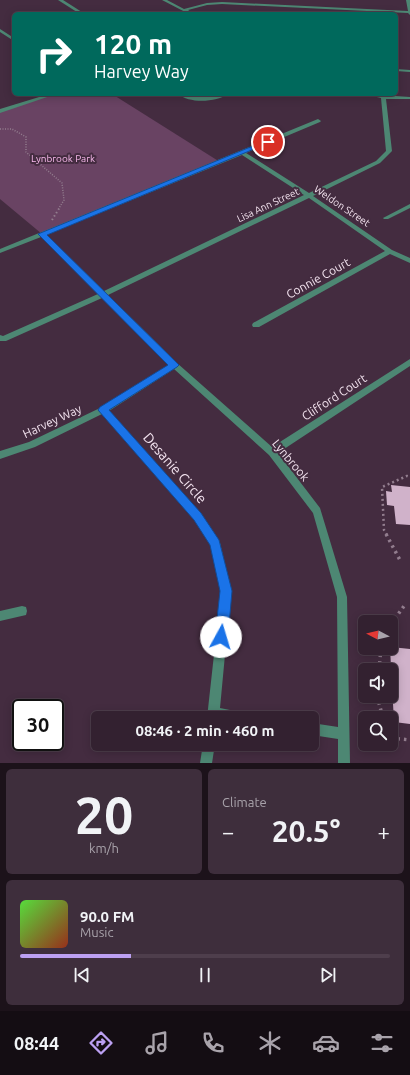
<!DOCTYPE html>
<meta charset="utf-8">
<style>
:root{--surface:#332130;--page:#3e2e3c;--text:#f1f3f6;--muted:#a9a3ab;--line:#4e3e4c;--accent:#bca0f2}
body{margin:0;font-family:Ubuntu,sans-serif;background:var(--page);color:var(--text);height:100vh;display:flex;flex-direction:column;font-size:15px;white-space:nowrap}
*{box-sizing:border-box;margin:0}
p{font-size:13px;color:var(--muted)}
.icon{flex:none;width:22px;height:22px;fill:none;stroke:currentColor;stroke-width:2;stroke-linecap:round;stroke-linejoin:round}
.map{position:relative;height:763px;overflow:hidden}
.panel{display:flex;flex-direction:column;gap:6px;padding:6px;background:#1c121a;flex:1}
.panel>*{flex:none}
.banner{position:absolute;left:12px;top:12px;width:386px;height:84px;border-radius:6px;box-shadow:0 2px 10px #0003,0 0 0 1px var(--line);background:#00695c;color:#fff;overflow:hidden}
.needle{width:26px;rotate:277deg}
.fabs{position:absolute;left:358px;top:615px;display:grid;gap:8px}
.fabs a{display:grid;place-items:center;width:40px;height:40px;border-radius:6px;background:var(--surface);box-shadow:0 2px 10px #0003,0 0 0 1px var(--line);font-size:20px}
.speed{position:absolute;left:12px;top:699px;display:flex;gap:8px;font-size:20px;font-weight:700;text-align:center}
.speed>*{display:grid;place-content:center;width:52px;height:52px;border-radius:50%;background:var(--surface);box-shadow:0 2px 10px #0003,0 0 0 1px var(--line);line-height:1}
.speed .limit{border:2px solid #111;border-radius:6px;background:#fff;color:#111}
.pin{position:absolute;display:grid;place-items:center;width:34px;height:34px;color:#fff;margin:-17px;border:2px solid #fff;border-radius:50%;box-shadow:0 1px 4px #0007}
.me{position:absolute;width:44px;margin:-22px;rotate:6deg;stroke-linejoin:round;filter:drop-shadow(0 0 3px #0008)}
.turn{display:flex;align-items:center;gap:14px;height:84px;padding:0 16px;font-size:18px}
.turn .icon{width:52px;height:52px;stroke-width:2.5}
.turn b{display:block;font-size:28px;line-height:34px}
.big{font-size:30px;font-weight:700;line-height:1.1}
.panel .tile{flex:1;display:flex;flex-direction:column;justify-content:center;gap:6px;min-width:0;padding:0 14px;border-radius:6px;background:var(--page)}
.panel .dial{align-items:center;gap:0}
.dial b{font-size:52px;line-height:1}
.song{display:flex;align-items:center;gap:12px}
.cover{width:48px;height:48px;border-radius:6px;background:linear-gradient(135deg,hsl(110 70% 55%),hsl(10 70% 35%))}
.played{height:4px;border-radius:2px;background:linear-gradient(90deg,var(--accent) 30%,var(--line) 30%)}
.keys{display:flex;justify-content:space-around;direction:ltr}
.heat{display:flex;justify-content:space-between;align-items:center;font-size:22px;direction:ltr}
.panel .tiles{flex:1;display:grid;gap:6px;grid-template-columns:1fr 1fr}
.tile:last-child{grid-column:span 2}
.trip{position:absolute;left:91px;top:711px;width:228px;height:40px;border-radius:6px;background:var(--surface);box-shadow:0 2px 10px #0003,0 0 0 1px var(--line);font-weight:700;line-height:40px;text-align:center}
.menu{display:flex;height:64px;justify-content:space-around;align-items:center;background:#140d13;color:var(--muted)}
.menu .icon{width:28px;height:28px}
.menu .active{color:var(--accent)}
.menu b{font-size:18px;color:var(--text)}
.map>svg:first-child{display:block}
.green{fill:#694363}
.building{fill:#d0b2ca}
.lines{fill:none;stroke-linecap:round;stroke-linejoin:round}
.path-far3{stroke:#927d8e;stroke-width:1.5;stroke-dasharray:1 1.5;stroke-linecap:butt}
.path-far2{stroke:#927d8e;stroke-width:2;stroke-dasharray:1.5 2.5;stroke-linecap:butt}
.path-far1{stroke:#927d8e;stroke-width:2.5;stroke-dasharray:2 3;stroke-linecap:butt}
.path{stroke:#927d8e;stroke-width:3.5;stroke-dasharray:2.5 4;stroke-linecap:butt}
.street{fill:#4d8773;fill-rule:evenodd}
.route{fill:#1a73e8;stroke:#114b97}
.labels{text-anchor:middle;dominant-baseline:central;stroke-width:4;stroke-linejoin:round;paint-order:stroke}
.far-park-label{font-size:10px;fill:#f9baed;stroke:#442c40}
.far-street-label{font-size:10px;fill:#f4e4f0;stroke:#442c40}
.street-label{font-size:12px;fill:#f4e4f0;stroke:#442c40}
.near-street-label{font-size:14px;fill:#f4e4f0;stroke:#442c40}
</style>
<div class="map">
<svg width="410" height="763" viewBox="0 0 410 763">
<rect width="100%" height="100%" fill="#442c40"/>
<path class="green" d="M54 94H112L220 162 42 234 0 199V111Z"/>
<g class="building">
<path d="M391 485 410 487V525L396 524 394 506 387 505 386 491 392 492Z"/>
<path d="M391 647 410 649V724L394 722 390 648Z"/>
</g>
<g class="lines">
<path class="path-far3" d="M0 129H12L26 137V152L62 183 64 200 59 208"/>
<path class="path-far2" d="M52 220 60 207"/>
<path class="path-far1" d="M387 535 384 530 382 487 407 476 410 477"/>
<g class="path">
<path d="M386 534 401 562"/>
<path d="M391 624 404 606"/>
<path d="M379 670 381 648"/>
<path d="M377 696 383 718"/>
<path d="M391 738 410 740"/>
</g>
<g class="street">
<path d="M58 0H63L85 14H80Z"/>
<path d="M162 0H167L184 9 207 3 222 2 408 11 406 0H410V15L408 13 222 4 207 5 188 10 194 14H189Z"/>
<path d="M0 29 14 38V41L0 32Z"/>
<path d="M396 69 410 70V72L396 71Z"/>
<path d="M49 94H56L0 113V109Z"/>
<path d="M178 94 204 97 229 94C216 102 190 104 178 94Z"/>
<path d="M364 94 410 97V99H386L392 151 380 163 313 196 392 250 410 258V263L390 254 259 327H253L252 325 253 323 385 251 309 198 108 295 177 363 272 447 410 359V366L278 453 320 508 347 597 350 763H338V739L312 735V723L338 727 337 597 313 513 269 455 174 369 109 411 200 513 220 543 231 591 220 708 250 714 252 718H207L221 591 210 544 194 519 102 414 35 447 0 459V451L29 442 100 408 169 365 102 298 6 341H0V335L3 336 98 294 41 237 0 253V249L318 119 321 121 320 122 246 153 309 193 376 161 386 151 381 98ZM242 155 304 195 104 291 46 235Z"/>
<path d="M410 204V208L388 219H384L383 218Z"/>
<path d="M22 606 26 607 27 611 26 615 0 621V611Z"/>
<path d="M203 744H215L212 763H200Z"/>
</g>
</g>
<path class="route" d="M265 141 271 142 47 235 179 365 177 367 109 410 201 513 219 540 232 591 228 637 226 641 221 643 217 641 215 637 220 591 210 545 194 520 98 410 100 407 168 365 38 234Z"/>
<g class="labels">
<g class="far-park-label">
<text x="63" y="158">Lynbrook Park</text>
</g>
<g class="far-street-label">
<text transform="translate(268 205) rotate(-25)">Lisa Ann Street</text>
<text transform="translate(342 206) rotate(34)">Weldon Street</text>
</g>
<g class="street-label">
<text transform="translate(318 278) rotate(-29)">Connie Court</text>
<text transform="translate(334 397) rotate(-33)">Clifford Court</text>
<text transform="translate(52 421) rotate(-25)">Harvey Way</text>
<text transform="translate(291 460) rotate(50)">Lynbrook</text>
</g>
<g class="near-street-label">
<text transform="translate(175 468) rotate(49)">Desanie Circle</text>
</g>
</g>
</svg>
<div class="fabs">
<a><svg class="needle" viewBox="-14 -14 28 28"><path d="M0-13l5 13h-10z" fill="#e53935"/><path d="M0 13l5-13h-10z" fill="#a9a3ab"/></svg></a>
<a><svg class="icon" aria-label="sound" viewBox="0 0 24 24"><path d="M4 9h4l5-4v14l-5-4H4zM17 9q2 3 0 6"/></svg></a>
<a><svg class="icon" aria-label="search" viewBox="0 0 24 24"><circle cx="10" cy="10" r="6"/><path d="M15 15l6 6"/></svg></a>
</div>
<div class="speed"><div class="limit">30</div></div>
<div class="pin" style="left:268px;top:142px;background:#d93025"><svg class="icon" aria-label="arrive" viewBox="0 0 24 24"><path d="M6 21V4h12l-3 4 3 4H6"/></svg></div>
<svg class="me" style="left:221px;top:637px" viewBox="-20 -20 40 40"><circle r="19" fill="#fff"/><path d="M0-13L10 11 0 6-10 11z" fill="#1a73e8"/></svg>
<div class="trip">08:46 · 2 min · 460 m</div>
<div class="banner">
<div class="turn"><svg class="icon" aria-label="right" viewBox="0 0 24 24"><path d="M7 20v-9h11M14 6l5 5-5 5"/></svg><div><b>120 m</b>Harvey Way</div></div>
</div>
</div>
<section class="panel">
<div class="tiles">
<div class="tile dial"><b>20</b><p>km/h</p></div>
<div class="tile"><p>Climate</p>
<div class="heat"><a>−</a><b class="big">20.5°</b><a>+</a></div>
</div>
<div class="tile">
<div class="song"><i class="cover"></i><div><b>90.0 FM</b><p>Music</p></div></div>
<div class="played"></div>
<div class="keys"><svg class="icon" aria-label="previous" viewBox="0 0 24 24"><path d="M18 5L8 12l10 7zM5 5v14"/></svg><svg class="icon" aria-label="pause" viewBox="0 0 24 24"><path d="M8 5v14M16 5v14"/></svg><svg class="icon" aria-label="next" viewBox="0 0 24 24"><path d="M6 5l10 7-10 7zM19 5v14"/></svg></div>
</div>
</div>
</section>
<nav class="menu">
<b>08:44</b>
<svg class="icon active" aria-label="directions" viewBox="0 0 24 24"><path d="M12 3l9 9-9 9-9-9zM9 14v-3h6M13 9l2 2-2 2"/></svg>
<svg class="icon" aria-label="music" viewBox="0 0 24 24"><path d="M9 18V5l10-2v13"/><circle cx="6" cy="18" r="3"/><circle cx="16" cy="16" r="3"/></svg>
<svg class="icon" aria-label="phone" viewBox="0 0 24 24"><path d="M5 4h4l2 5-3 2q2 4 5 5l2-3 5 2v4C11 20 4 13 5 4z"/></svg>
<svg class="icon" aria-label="climate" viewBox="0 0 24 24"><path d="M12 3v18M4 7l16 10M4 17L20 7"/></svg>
<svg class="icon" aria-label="car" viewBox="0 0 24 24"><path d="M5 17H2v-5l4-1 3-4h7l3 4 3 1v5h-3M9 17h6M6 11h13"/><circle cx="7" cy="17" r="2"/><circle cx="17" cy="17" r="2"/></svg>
<svg class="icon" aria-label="filters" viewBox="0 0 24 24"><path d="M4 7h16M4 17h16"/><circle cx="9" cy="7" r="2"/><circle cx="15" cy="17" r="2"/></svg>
</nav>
